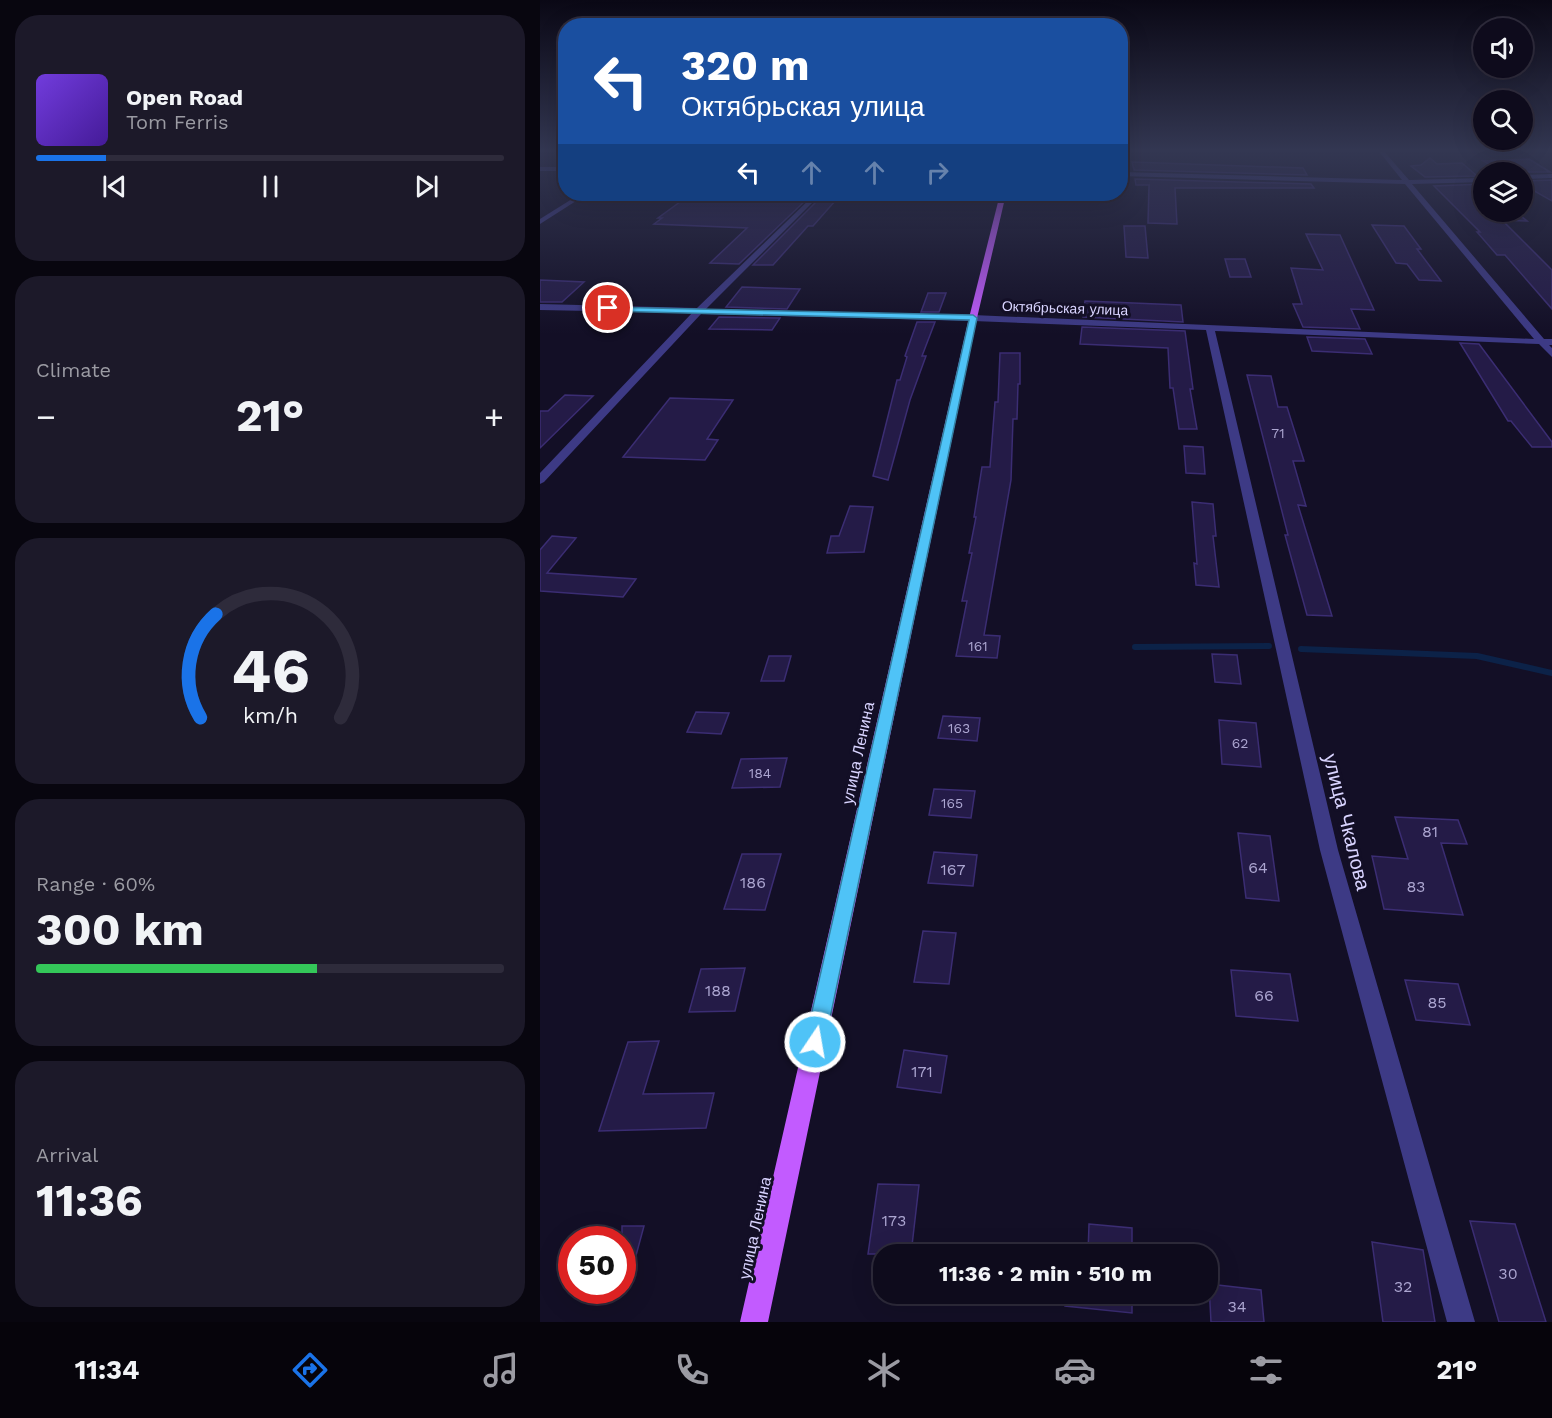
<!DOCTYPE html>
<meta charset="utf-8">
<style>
:root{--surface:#0e0b1c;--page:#1c1929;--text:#f1f3f6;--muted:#9b9ba3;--line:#2e2b3b;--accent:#1a73e8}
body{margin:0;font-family:"Work Sans",sans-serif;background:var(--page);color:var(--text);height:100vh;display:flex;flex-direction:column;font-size:22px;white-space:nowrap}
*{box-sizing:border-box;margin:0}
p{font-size:20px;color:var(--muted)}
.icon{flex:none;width:33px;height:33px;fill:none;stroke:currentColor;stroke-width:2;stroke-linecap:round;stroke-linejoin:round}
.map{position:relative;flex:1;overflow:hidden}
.drawer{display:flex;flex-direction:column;gap:15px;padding:15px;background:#08060f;width:540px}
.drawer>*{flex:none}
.banner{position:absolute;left:18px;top:18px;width:570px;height:183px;border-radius:24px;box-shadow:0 6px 24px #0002,0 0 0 2px var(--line);background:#1a4fa0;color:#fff;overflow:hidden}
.fabs{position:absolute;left:933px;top:18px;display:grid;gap:12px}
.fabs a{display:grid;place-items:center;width:60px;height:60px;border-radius:50%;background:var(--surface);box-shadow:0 6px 24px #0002,0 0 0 2px var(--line);font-size:30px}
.speed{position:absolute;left:18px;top:1226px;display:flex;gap:12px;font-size:30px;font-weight:700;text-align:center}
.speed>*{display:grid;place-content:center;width:78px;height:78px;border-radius:50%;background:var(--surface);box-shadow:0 6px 24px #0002,0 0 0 2px var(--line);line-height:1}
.speed .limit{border:9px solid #d22;background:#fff;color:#111}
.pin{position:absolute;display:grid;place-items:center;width:51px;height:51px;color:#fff;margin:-26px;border:3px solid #fff;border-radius:50%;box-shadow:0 2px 6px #0007}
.me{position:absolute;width:66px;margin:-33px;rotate:12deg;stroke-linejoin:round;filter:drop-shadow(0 0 4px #0008)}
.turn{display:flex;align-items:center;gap:21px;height:126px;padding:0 24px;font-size:27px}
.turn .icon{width:78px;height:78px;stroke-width:2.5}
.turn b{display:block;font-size:42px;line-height:51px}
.lanes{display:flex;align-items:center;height:57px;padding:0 24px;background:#0003;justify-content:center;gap:30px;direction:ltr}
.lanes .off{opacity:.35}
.big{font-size:45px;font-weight:700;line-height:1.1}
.drawer .card{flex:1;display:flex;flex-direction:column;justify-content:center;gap:9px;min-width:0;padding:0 21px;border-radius:24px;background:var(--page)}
.drawer .dial{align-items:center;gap:0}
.dial svg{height:156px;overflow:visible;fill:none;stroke:var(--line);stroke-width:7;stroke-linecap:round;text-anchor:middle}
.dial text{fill:var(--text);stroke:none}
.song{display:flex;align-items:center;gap:18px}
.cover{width:72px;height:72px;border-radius:9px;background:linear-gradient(135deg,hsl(260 70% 55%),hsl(260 70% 35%))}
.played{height:6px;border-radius:3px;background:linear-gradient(90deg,var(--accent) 15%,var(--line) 15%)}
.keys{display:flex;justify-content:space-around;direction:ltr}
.heat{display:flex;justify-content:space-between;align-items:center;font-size:33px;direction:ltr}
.charge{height:9px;border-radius:4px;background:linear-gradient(90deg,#34c759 60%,var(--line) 0)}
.trip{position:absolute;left:333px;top:1244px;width:345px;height:60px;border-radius:24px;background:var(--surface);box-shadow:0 6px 24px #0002,0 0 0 2px var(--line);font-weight:700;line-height:60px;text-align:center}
.menu{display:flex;height:96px;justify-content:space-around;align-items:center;background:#06040b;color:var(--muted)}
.menu .icon{width:42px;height:42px}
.menu .selected{color:var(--accent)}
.menu b{font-size:27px;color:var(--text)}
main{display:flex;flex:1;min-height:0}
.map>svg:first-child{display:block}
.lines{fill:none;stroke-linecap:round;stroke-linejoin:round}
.stream{stroke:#0c2248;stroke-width:6}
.building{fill:#241b47;stroke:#3b2d73;stroke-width:1.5}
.minor{fill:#3d3a85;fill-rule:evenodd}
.major{fill:#c25bff;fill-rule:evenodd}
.route{fill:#4fc3f7;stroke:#337fa1;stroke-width:1.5}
.labels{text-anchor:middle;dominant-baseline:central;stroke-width:6;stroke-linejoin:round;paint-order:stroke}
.far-street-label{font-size:14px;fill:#d9d4ff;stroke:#130f26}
.number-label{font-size:14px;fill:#aca6d1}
.street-label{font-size:16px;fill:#d9d4ff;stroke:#130f26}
.near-number-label{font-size:16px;fill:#aca6d1}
.near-street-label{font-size:20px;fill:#d9d4ff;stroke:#130f26}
</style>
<main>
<section class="drawer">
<div class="card">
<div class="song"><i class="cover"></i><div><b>Open Road</b><p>Tom Ferris</p></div></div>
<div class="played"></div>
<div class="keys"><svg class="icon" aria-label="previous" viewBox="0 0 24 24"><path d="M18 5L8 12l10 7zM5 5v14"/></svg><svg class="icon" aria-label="pause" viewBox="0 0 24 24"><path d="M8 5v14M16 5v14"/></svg><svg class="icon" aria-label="next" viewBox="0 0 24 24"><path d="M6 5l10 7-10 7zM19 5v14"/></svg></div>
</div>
<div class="card"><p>Climate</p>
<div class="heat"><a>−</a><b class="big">21°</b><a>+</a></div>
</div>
<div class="card dial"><svg viewBox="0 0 100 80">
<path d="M14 69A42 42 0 1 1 86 69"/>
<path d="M14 69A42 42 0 0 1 22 16" stroke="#1a73e8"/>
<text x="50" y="56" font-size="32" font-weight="700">46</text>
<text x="50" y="72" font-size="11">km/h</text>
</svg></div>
<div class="card"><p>Range · 60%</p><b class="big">300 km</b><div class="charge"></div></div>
<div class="card"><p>Arrival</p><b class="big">11:36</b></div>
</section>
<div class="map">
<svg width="1012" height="1322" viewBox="0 0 1012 1322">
<rect width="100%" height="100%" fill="#130f26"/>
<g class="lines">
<g class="stream">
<path d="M595 647 729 646"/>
<path d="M761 649 937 656 1012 673"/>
</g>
</g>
<g class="building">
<path d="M890 158 897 164 922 163 937 176 885 177 871 166 881 165Z"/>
<path d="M989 159 1010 172H962L943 161Z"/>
<path d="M592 162 763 168 767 175 594 170Z"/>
<path d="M595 179 771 184 774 188H635L637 224 608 223 609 185H596Z"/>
<path d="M1012 180V201L982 184V181Z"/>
<path d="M944 184V212H976L987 221 962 220 1012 270V309L965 255H957L937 232H940L894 186Z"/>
<path d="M151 194H258L253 198 267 199 199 264 170 263 207 228 114 224 122 218H118Z"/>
<path d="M279 199 296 200 273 226H268L233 265H213Z"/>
<path d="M832 225 864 226 881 249H877L901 281 879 280 867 264 856 263Z"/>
<path d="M584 226H605L608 258 586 257Z"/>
<path d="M766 234 800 235 834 310 811 309 820 329 763 327 753 304H762L751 268 783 270Z"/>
<path d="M685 259H705L711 277H690Z"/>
<path d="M0 280 44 282 22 302H0Z"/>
<path d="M202 287 260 289 247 309 186 307Z"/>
<path d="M388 293H406L399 312H381Z"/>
<path d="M545 301 641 305 643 322 543 317Z"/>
<path d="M179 317 240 318 232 330 169 329Z"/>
<path d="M377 322H395L382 356H386L370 400 348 480 333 476 357 380H360L367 357 365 356Z"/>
<path d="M542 327 645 331 653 389H650L657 429H639L633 388H630L628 348 540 344Z"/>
<path d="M767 337 825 339 832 354 772 351Z"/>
<path d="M920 343 939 344 1012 442V447H992L971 421H968Z"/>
<path d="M460 353H480V384H478L477 419H473L471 480 444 635 460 636 457 658 416 656 427 601H422L432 553H429L436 517H434L442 467H450L455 402H458Z"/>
<path d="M707 375 731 376 738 407H747L764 461H753L766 506 758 505 792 616 767 615 745 535H748Z"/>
<path d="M25 395 53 396 0 448V411H8Z"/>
<path d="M130 398 193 400 167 439 178 440 165 460 83 457Z"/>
<path d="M644 446 663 447 665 474 646 473Z"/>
<path d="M652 502 673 504 676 536H673L679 587 656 585 654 563 657 564Z"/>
<path d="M310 506 333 507 324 552 287 553 291 536H299Z"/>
<path d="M12 536 36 538 7 573 96 579 83 597 0 591V550Z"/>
<path d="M672 654 697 655 701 684 675 682Z"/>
<path d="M229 656H251L244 681H221Z"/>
<path d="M156 712 189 713 181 734 147 732Z"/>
<path d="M403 716 440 718 437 741 398 738Z"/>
<path d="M679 720 716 723 721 767 682 764Z"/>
<path d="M247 758 240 787 192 788 201 759Z"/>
<path d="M394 789 435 791 431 818 389 815Z"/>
<path d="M855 817 918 820 927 844 901 843 923 915 844 909 832 856 868 859Z"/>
<path d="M698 833 730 836 739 901 706 898Z"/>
<path d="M394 852 437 855 433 886 388 883Z"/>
<path d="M202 854H241L225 910 184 909Z"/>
<path d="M383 931 416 933 409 984 374 982Z"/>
<path d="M205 968 195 1011 149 1012 161 969Z"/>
<path d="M691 970 750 974 758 1021 696 1016Z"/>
<path d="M865 980 918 984 930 1025 876 1020Z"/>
<path d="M119 1041 103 1094 174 1093 166 1128 59 1131 88 1042Z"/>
<path d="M364 1050 407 1056 401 1093 357 1087Z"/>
<path d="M338 1184 379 1185 371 1254H328Z"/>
<path d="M930 1221 975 1224 1006 1322H959Z"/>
<path d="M549 1224 592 1228V1254H548Z"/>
<path d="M82 1226H104L88 1285 82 1284Z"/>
<path d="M832 1242 883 1250 895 1322H843Z"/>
<path d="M669 1284 721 1290 724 1322H671Z"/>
<path d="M525 1293H592V1313L525 1306Z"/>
</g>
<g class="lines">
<g class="minor">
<path d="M837 149H842L869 180 944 178V182L872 184 1004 339H1012V345H1009L1012 348V357L999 344 675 331 798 850 935 1322H907L780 850 666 330 433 321 161 314 4 482 0 484V473L152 313 0 310V304L157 308 275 194H281L166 309 433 315 994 339 865 184 580 176V172L862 180Z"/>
<rect x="0" y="167" width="26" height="4"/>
<path d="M1012 174V178L982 179V175Z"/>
<path d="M40 194H47L0 224V219Z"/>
</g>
<path class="major" d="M460 194H466L437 318 228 1322H200L429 318Z"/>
</g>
<linearGradient id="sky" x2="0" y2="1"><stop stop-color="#0a0815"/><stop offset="0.45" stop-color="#333752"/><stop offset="1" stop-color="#333752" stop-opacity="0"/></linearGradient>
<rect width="1012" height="334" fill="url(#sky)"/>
<path class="route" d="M66 307 433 315 437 318 285 1042 283 1049 275 1052 268 1049 265 1042 429 320 68 311 66 310Z"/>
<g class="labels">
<g class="far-street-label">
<text transform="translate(525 308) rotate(2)">Октябрьская улица</text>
</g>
<g class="number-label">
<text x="738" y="433">71</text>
<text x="438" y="646">161</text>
<text x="419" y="728">163</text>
<text x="700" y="743">62</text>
<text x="220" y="773">184</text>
<text x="412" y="803">165</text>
</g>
<g class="street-label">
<text transform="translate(318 753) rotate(-78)">улица Ленина</text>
<text transform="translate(215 1228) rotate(-78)">улица Ленина</text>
</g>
<g class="near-number-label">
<text x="890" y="831">81</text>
<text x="718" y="867">64</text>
<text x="413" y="869">167</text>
<text x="213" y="882">186</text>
<text x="876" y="886">83</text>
<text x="178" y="990">188</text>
<text x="724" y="995">66</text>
<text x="897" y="1002">85</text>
<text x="382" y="1071">171</text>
<text x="354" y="1220">173</text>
<text x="968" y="1273">30</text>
<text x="863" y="1286">32</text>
<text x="697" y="1306">34</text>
</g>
<g class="near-street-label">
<text transform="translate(807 822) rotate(76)">улица Чкалова</text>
</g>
</g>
</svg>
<div class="fabs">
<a><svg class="icon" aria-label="sound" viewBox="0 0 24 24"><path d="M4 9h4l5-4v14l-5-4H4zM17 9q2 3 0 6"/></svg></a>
<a><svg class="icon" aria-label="search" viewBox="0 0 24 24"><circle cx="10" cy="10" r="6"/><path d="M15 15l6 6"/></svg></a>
<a><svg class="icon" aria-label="layers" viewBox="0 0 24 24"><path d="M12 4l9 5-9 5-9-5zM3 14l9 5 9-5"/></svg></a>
</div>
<div class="speed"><div class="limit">50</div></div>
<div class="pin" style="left:68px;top:308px;background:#d93025"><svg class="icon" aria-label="arrive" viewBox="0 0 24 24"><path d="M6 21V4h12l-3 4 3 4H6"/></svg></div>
<svg class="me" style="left:275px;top:1042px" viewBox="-20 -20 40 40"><circle r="17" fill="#4fc3f7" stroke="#fff" stroke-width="3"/><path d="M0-11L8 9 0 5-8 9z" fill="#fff"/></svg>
<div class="trip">11:36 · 2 min · 510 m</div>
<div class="banner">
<div class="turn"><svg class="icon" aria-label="left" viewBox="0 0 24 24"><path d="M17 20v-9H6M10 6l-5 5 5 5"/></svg><div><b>320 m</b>Октябрьская улица</div></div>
<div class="lanes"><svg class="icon" aria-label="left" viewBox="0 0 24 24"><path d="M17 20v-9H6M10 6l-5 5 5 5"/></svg><svg class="icon off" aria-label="ahead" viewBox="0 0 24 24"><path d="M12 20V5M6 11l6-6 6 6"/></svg><svg class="icon off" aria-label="ahead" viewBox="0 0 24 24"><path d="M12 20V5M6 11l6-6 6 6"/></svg><svg class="icon off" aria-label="right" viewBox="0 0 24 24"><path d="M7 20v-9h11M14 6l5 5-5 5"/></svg></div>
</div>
</div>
</main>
<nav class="menu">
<b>11:34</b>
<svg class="icon selected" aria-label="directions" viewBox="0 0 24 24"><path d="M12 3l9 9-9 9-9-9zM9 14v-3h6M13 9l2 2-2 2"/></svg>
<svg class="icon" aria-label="music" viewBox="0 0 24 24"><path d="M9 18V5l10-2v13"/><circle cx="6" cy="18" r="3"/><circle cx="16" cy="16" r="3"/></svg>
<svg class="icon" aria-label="phone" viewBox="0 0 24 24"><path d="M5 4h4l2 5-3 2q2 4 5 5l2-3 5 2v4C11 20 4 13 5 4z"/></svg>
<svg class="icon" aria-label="climate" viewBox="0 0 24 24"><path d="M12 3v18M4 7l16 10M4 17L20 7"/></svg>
<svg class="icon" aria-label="car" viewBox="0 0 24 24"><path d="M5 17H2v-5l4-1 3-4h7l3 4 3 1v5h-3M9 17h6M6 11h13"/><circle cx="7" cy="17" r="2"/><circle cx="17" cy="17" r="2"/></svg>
<svg class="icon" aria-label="filters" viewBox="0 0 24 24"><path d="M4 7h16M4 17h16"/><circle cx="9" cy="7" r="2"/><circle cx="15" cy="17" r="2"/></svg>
<b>21°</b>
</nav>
